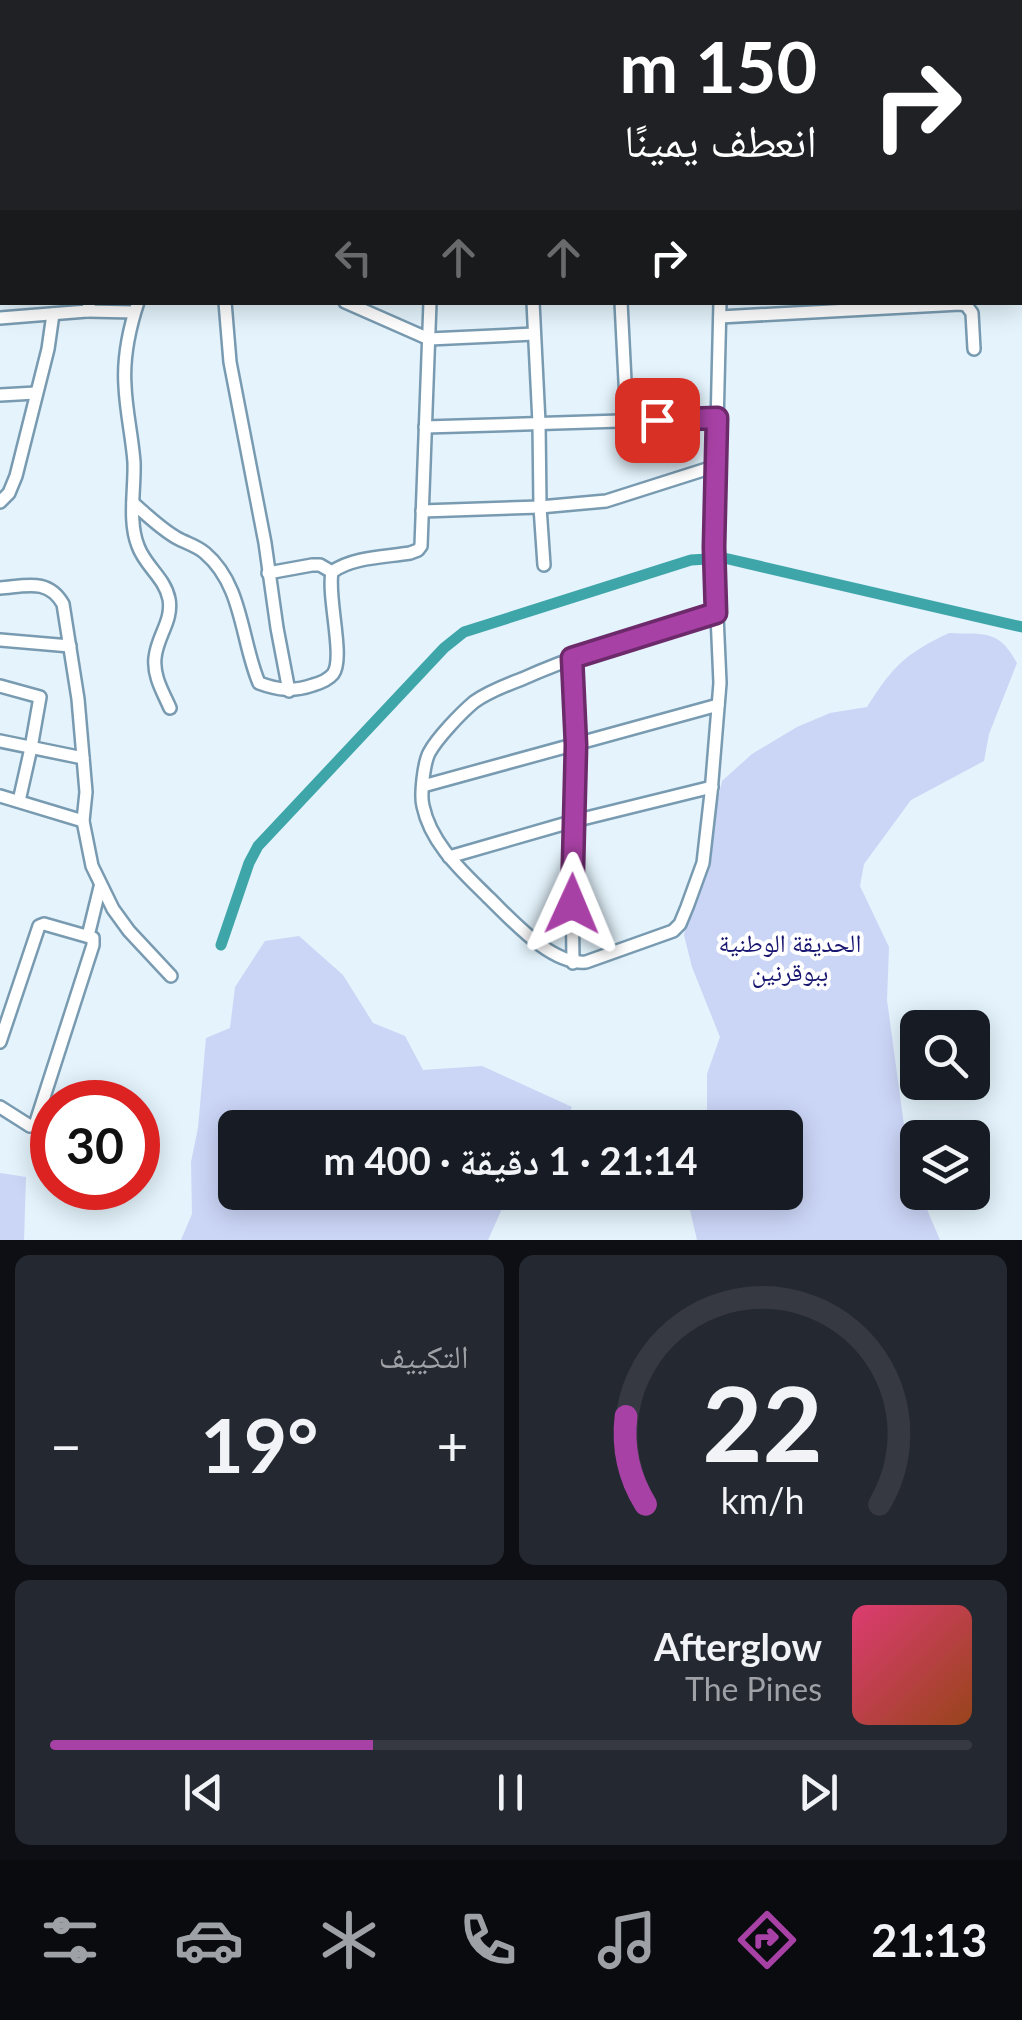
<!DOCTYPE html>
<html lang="ar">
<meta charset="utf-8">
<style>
:root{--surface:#171b24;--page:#242831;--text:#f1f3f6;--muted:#9ea1a6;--line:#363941;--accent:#a841a5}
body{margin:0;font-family:Lato,"Noto Naskh Arabic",sans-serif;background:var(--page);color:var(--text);direction:rtl;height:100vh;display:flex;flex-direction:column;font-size:38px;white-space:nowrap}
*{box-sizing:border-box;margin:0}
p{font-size:32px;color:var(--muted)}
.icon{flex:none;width:55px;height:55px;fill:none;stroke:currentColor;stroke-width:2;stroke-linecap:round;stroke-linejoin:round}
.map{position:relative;height:1240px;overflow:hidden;direction:ltr}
.side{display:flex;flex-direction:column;gap:15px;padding:15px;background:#0d0f14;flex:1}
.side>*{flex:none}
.hud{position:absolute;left:0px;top:0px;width:1022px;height:305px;box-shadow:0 5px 25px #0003;direction:rtl;background:#202124;color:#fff;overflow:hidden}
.controls{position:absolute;left:900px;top:1010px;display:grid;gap:20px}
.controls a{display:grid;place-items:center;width:90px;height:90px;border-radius:15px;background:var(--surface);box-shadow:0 5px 25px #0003;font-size:50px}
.speed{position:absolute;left:30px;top:1080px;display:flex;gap:20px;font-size:50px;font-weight:700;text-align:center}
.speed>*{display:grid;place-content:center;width:130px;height:130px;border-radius:50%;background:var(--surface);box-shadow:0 5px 25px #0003;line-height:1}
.speed .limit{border:15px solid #d22;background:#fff;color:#111}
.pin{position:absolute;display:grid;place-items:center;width:85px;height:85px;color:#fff;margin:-42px;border-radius:20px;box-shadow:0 5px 15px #0006}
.me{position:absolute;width:110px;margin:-55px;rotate:1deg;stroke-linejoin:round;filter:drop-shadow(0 0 8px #0008)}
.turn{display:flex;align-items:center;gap:35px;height:210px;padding:0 40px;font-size:45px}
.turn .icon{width:130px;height:130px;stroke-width:2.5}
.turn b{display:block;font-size:70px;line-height:85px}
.lanes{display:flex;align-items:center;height:95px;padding:0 40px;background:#0003;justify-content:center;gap:50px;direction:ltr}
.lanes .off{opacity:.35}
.big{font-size:75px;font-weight:700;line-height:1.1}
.side .card{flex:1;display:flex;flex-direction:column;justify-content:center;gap:15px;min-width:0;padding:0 35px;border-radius:15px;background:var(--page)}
.side .dial{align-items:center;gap:0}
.dial svg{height:260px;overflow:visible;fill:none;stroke:var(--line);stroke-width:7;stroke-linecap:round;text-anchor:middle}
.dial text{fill:var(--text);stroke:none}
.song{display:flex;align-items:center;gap:30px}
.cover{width:120px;height:120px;border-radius:15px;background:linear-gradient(135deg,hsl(340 70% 55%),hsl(20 70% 35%))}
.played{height:10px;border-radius:5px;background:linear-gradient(90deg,var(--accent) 35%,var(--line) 35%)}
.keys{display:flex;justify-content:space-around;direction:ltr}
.heat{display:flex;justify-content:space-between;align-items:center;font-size:55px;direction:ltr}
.side .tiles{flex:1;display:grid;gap:15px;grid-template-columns:1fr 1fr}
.card:last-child{grid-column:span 2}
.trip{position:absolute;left:218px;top:1110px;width:585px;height:100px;border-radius:15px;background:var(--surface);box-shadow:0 5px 25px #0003;font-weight:700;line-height:100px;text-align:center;direction:rtl}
.tab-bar{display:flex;height:160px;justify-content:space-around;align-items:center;background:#090b0e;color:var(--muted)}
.tab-bar .icon{width:70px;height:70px}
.tab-bar .on{color:var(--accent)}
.tab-bar b{font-size:45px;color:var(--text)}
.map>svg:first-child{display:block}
.green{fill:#cbd5f6}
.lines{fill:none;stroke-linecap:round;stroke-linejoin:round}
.canal{stroke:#3ea5a9;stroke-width:11}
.minor-casing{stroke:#799bb1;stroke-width:16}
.minor{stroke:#fff;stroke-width:11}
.route-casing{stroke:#6d2a6b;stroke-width:25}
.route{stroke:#a841a5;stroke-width:18}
.labels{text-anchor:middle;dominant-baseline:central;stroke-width:8;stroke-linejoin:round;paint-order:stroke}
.park-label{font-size:25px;fill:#181670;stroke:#fff}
</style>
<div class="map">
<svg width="1022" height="1240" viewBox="0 0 1022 1240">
<rect width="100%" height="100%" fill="#e4f3fc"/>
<g class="green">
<path d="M949 633C984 635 998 628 1017 663L989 734 984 761 911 800 864 864 860 886 889 947 887 1000 910 1169 918 1192 920 1193 940 1240H697L686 1193 785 1192V1128L703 1127 707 1114V1074L720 1037 692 967 684 935 692 903 708 868 711 828 722 781 752 754 797 727 830 713 867 707C893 666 905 654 949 633Z"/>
<path d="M299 936 343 975 373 1023 405 1036 423 1070 482 1066 572 1107 562 1127 235 1128V1192L509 1193 488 1240H181L192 1214 191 1162 198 1128 206 1038 230 1028 235 987 265 941Z"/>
<path d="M0 1173 26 1177 24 1240H0Z"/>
</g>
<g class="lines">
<path class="canal" d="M221 945 249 863 258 846 444 648 464 632 691 560 724 558 1022 627"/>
<defs>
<g id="minor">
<path d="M71 0V2"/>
<path d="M184 2V0"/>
<path d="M360 2 367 0"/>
<path d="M1020 46H1022"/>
<path d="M0 172H2"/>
<path d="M0 245H2"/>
<path d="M138 302C129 329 123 357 125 386 126 411 132 436 134 462 135 489 128 521 138 546 145 566 165 578 169 599 173 621 157 636 155 658 153 676 163 692 170 708"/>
<path d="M225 302 230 362 265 543 277 628 289 691"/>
<path d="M345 302 429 339 534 334"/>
<path d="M533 302 539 423 540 507 544 565"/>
<path d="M621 302 627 421"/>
<path d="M87 311 134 312"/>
<path d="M720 317 960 304 966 305 972 313 974 349"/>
<path d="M0 318 87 311 90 302"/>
<path d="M0 395 36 393"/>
<path d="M425 427 717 418"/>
<path d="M0 502 9 493 16 476 48 349 53 314"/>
<path d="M133 503C147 515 161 529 177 538 186 543 197 546 205 553 243 585 241 641 259 683 278 690 293 692 313 685 320 683 328 680 333 674 345 658 327 597 332 572 352 557 386 557 410 553L418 550 421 546 430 302"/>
<path d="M422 511 540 507 606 501 716 466"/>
<path d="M268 573 312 565H320L332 572"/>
<path d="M0 588C26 586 48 578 63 604L78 699 86 792 83 821 92 866 113 909 129 931 171 976"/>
<path d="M716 613C651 633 584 651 522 679 506 685 488 692 474 702 461 713 437 738 429 753 424 763 420 795 423 806 431 844 462 871 488 897 512 920 551 965 586 962L673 931 680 924 687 907 703 863 711 793 720 683 714 547 720 302"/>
<path d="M0 640 70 646"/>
<path d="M572 658 576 745 572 875 573 963"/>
<path d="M0 686 40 697 31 748 19 801"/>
<path d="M0 741 83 758"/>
<path d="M423 786 718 705"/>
<path d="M0 796 83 821"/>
<path d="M449 857 574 821 712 787"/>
<path d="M88 936 100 887"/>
<path d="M0 1042 39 926 44 924 93 938V945L35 1125 30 1126 0 1107"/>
</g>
</defs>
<use href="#minor" class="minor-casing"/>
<use href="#minor" class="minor"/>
</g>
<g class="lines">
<defs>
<path id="route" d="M572 904 576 745 572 658 716 613 714 547 717 418 657 420"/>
</defs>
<use href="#route" class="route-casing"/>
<use href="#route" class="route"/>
</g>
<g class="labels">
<g class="park-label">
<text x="790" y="942">الحديقة الوطنية<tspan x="790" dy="29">ببوقرنين</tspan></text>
</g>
</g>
</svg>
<div class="controls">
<a><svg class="icon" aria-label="search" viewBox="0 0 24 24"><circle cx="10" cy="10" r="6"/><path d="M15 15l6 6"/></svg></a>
<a><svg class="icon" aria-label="layers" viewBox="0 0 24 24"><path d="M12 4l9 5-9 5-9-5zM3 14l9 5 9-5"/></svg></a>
</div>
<div class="speed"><div class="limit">30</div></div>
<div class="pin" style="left:657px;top:420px;background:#d93025"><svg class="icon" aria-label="arrive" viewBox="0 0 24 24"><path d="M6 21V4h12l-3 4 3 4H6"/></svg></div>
<svg class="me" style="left:572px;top:904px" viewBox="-20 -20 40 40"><path d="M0-17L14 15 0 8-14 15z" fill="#a841a5" stroke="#fff" stroke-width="4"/></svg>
<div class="trip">21:14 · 1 دقيقة · 400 m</div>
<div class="hud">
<div class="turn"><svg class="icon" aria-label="right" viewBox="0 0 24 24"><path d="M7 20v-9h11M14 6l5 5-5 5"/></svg><div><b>150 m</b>انعطف يمينًا</div></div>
<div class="lanes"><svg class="icon off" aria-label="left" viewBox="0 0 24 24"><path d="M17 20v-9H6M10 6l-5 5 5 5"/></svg><svg class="icon off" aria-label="ahead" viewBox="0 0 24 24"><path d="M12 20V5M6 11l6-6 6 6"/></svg><svg class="icon off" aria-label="ahead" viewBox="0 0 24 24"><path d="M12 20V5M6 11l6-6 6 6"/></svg><svg class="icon" aria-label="right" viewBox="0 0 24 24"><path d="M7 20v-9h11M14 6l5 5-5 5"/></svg></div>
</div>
</div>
<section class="side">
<div class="tiles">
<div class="card dial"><svg viewBox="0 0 100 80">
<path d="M14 69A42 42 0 1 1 86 69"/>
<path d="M14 69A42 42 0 0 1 8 42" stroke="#a841a5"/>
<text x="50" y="56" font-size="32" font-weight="700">22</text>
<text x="50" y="72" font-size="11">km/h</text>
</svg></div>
<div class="card"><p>التكييف</p>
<div class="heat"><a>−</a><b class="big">19°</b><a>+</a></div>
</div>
<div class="card">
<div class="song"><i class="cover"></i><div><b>Afterglow</b><p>The Pines</p></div></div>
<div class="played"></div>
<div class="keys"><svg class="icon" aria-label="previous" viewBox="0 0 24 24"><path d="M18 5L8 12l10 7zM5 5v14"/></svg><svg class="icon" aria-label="pause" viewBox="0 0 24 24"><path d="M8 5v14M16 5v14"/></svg><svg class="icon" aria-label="next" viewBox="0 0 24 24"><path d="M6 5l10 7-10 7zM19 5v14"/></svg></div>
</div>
</div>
</section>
<nav class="tab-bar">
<b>21:13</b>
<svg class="icon on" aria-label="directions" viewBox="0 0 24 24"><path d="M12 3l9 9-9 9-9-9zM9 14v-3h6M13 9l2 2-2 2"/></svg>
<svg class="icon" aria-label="music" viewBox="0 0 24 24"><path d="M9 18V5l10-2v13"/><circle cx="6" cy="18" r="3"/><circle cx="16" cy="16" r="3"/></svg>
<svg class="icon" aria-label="phone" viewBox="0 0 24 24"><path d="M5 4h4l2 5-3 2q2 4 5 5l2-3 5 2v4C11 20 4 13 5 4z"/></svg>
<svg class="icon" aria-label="climate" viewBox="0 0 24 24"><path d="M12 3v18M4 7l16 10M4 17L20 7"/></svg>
<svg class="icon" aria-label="car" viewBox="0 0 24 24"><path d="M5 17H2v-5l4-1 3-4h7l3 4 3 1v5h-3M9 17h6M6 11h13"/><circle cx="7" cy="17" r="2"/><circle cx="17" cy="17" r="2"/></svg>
<svg class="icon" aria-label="filters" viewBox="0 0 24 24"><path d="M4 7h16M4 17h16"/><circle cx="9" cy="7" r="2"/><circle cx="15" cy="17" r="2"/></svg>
</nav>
